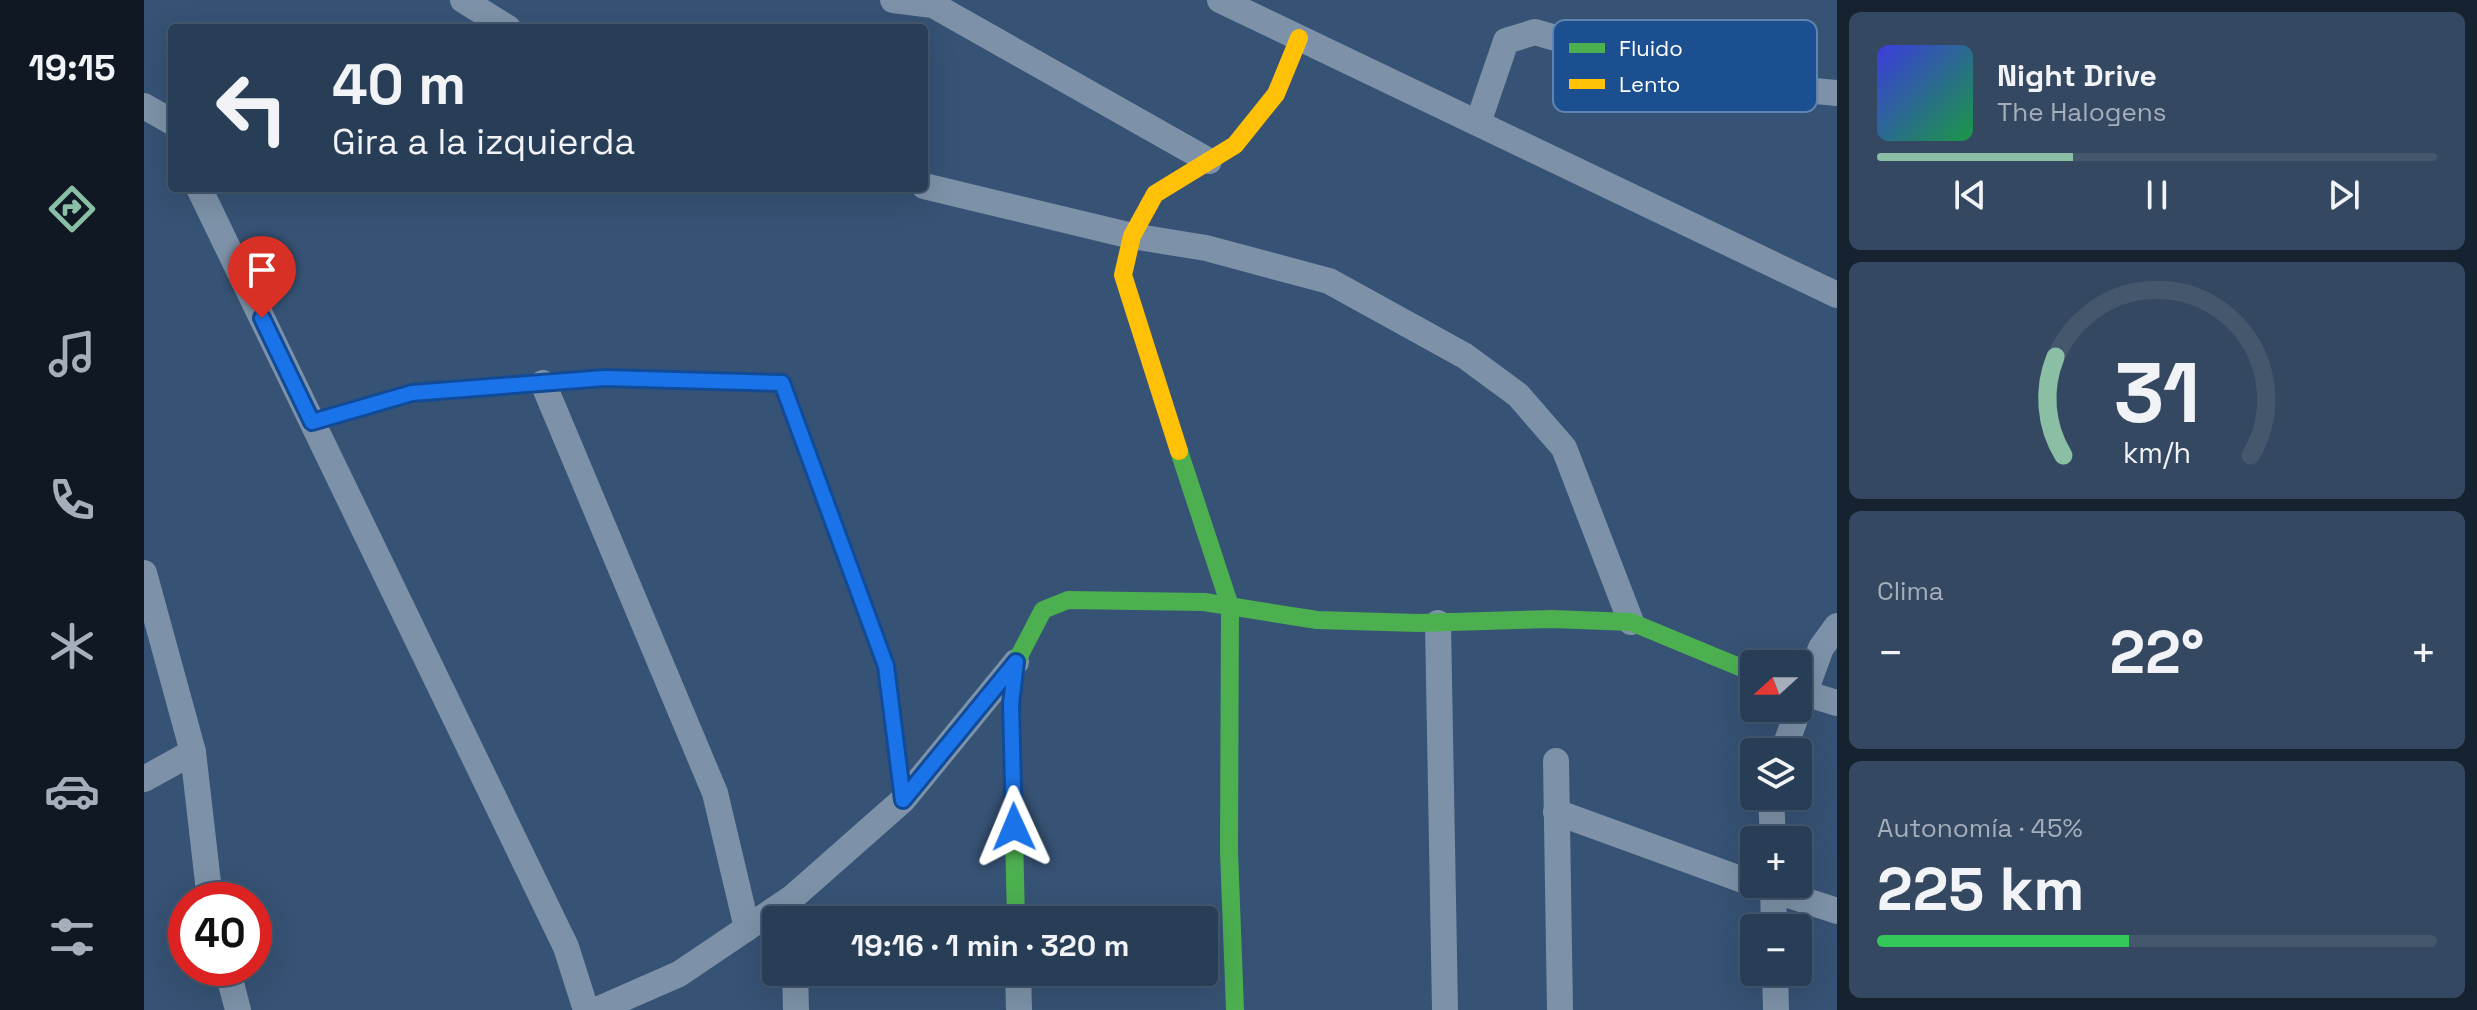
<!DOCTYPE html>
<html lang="es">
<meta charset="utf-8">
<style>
:root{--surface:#283e57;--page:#344961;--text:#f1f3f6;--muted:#a5aeba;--line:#44576d;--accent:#8abfa5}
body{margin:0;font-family:"Space Grotesk",sans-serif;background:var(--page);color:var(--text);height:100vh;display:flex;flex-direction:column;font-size:30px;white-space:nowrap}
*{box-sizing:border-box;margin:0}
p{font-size:26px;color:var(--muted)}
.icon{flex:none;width:44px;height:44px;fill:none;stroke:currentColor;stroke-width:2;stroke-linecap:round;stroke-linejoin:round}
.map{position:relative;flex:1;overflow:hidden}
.panel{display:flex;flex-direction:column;gap:12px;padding:12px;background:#162230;width:640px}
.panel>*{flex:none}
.banner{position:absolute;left:24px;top:24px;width:760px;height:168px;border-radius:8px;box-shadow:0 8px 32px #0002,0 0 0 2px var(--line);background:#283e57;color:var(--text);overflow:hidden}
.needle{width:52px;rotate:249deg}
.controls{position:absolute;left:1596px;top:650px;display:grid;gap:16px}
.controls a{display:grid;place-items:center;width:72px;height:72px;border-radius:8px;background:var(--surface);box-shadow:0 8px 32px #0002,0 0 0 2px var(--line);font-size:40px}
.speed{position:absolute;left:24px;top:882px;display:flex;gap:16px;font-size:40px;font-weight:700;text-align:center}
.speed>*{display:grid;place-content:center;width:104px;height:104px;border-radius:50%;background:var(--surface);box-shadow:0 8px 32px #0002,0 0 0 2px var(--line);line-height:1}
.speed .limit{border:12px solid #d22;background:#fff;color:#111}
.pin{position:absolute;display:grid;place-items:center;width:68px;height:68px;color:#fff;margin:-82px -34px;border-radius:50% 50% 50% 0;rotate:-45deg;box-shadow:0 0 8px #0007}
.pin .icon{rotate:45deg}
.me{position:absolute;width:88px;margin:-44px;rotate:359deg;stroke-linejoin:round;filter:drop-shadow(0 0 6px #0008)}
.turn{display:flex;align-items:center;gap:28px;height:168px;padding:0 32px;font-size:36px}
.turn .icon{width:104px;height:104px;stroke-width:2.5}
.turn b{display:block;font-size:56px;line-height:68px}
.big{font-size:60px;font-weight:700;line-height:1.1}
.panel .widget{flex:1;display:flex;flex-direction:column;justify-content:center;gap:12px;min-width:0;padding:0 28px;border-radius:12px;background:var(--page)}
.panel .dial{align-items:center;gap:0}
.dial svg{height:208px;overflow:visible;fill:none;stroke:var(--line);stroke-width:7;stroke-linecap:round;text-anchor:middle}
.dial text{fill:var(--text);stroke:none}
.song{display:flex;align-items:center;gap:24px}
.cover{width:96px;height:96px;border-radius:12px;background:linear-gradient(135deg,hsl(240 70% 55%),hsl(140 70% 35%))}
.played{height:8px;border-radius:4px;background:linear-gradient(90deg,var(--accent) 35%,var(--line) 35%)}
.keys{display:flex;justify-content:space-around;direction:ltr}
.heat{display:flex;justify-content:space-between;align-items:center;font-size:44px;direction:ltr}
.charge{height:12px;border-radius:6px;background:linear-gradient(90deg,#34c759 45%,var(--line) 0)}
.trip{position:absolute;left:618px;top:906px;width:456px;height:80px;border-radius:8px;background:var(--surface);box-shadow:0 8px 32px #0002,0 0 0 2px var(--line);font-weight:700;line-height:80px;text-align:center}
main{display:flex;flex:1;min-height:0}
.menu{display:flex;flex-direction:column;width:144px;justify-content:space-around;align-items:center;background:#101923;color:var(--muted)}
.menu .icon{width:56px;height:56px}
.menu .on{color:var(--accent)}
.menu b{font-size:36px;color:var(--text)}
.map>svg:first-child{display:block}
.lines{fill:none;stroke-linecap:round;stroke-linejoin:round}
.street{stroke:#7d92a8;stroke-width:26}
.fast{stroke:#4caf50;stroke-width:18}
.slow{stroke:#ffc107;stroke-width:18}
.route-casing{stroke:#114b97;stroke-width:20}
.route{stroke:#1a73e8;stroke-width:14}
.key{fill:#1b4f8f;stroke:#5f84b1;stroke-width:2}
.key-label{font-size:22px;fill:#fff}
</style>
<main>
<nav class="menu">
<b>19:15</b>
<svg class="icon on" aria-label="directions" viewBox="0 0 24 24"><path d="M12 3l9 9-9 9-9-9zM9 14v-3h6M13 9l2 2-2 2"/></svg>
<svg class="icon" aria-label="music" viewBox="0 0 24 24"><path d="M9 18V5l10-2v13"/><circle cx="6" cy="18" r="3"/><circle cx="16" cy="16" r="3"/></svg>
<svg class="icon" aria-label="phone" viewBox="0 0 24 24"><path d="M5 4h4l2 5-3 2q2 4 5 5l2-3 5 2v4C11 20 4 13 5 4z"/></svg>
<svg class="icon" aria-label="climate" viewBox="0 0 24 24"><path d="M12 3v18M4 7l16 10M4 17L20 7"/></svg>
<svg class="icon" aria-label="car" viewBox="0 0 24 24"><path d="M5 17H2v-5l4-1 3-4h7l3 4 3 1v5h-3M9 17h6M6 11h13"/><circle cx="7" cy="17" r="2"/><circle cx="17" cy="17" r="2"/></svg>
<svg class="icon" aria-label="filters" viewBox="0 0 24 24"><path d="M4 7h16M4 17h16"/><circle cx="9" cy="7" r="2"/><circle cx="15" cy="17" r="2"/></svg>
</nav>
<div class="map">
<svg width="1693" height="1010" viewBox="0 0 1693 1010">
<rect width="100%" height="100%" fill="#365274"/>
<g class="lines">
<g class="street">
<path d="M319 0 364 28"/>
<path d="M749 0 789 5 1065 161"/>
<path d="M1076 0 1693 295"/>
<path d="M0 106 28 122"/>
<path d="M1334 123 1362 41 1391 32 1555 80 1693 93"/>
<path d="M780 186 988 236 1062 248 1185 281 1321 356 1374 395 1420 448 1487 622"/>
<path d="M55 188 422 947 442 1010"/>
<path d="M399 383 571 793 603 928"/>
<path d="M0 573 49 752 66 900"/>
<path d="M1294 623 1301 1010"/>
<path d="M1654 691 1693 703"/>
<path d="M1639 752 1677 648 1693 626"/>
<path d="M1412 761 1416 1010"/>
<path d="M0 779 49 752"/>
<path d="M1627 796 1629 840"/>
<path d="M1412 812 1610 884"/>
<path d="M1611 884 1693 911"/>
<path d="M1629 884 1630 928"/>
<path d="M83 968 94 1010"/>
<path d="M651 972 652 1010"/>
<path d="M874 972 875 1010"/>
<path d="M1631 972 1632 1010"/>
<path d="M453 1010 535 974 649 897 759 800 872 662"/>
</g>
<g class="fast">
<path d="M168 422 268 393 461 378 638 383 707 570"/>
<path d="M1035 451 1086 606 1085 851 1091 1010"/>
<path d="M872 920 867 704 872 662 899 610 924 600 1060 602 1173 620 1274 623 1408 619 1487 622 1610 673"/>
</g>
<g class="slow">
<path d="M1035 451 979 275 988 236 1011 194 1091 145 1132 94 1155 38"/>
<path d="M707 570 742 666 759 800"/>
</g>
</g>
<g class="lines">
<defs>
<path id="route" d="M118 318 168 422 268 393 461 378 638 383 742 666 759 800 872 662 867 704 870 827"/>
</defs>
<use href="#route" class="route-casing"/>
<use href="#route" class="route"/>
</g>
<rect x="1409" y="20" width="264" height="92" rx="12" class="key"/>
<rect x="1425" y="43" width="36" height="10" fill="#4caf50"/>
<rect x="1425" y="79" width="36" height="10" fill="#ffc107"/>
<g class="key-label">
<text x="1475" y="56">Fluido</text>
<text x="1475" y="92">Lento</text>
</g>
</svg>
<div class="controls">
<a><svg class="needle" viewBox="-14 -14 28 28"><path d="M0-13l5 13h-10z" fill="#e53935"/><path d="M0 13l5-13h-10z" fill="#a5aeba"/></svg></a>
<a><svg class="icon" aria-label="layers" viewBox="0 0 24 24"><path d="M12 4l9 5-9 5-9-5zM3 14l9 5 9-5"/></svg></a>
<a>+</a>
<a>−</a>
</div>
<div class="speed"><div class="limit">40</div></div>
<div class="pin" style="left:118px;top:318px;background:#d93025"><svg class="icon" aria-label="arrive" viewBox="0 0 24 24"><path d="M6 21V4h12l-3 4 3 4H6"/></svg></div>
<svg class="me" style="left:870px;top:827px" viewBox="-20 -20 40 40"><path d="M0-17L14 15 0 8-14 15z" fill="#1a73e8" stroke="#fff" stroke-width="4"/></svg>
<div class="trip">19:16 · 1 min · 320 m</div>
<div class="banner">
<div class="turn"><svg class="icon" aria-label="left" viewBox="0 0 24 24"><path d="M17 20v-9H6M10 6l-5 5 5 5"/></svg><div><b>40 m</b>Gira a la izquierda</div></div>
</div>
</div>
<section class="panel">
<div class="widget">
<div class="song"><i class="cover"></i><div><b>Night Drive</b><p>The Halogens</p></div></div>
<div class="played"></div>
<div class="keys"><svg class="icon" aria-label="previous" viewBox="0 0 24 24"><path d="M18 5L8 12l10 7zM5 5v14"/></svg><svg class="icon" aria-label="pause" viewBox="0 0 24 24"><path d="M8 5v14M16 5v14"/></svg><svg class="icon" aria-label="next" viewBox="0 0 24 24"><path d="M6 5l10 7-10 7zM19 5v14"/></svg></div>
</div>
<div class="widget dial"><svg viewBox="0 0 100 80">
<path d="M14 69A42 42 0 1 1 86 69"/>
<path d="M14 69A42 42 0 0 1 11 31" stroke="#8abfa5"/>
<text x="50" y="56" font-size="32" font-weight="700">31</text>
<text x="50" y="72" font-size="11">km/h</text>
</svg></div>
<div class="widget"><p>Clima</p>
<div class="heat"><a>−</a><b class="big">22°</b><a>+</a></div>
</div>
<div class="widget"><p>Autonomía · 45%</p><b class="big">225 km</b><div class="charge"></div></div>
</section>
</main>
